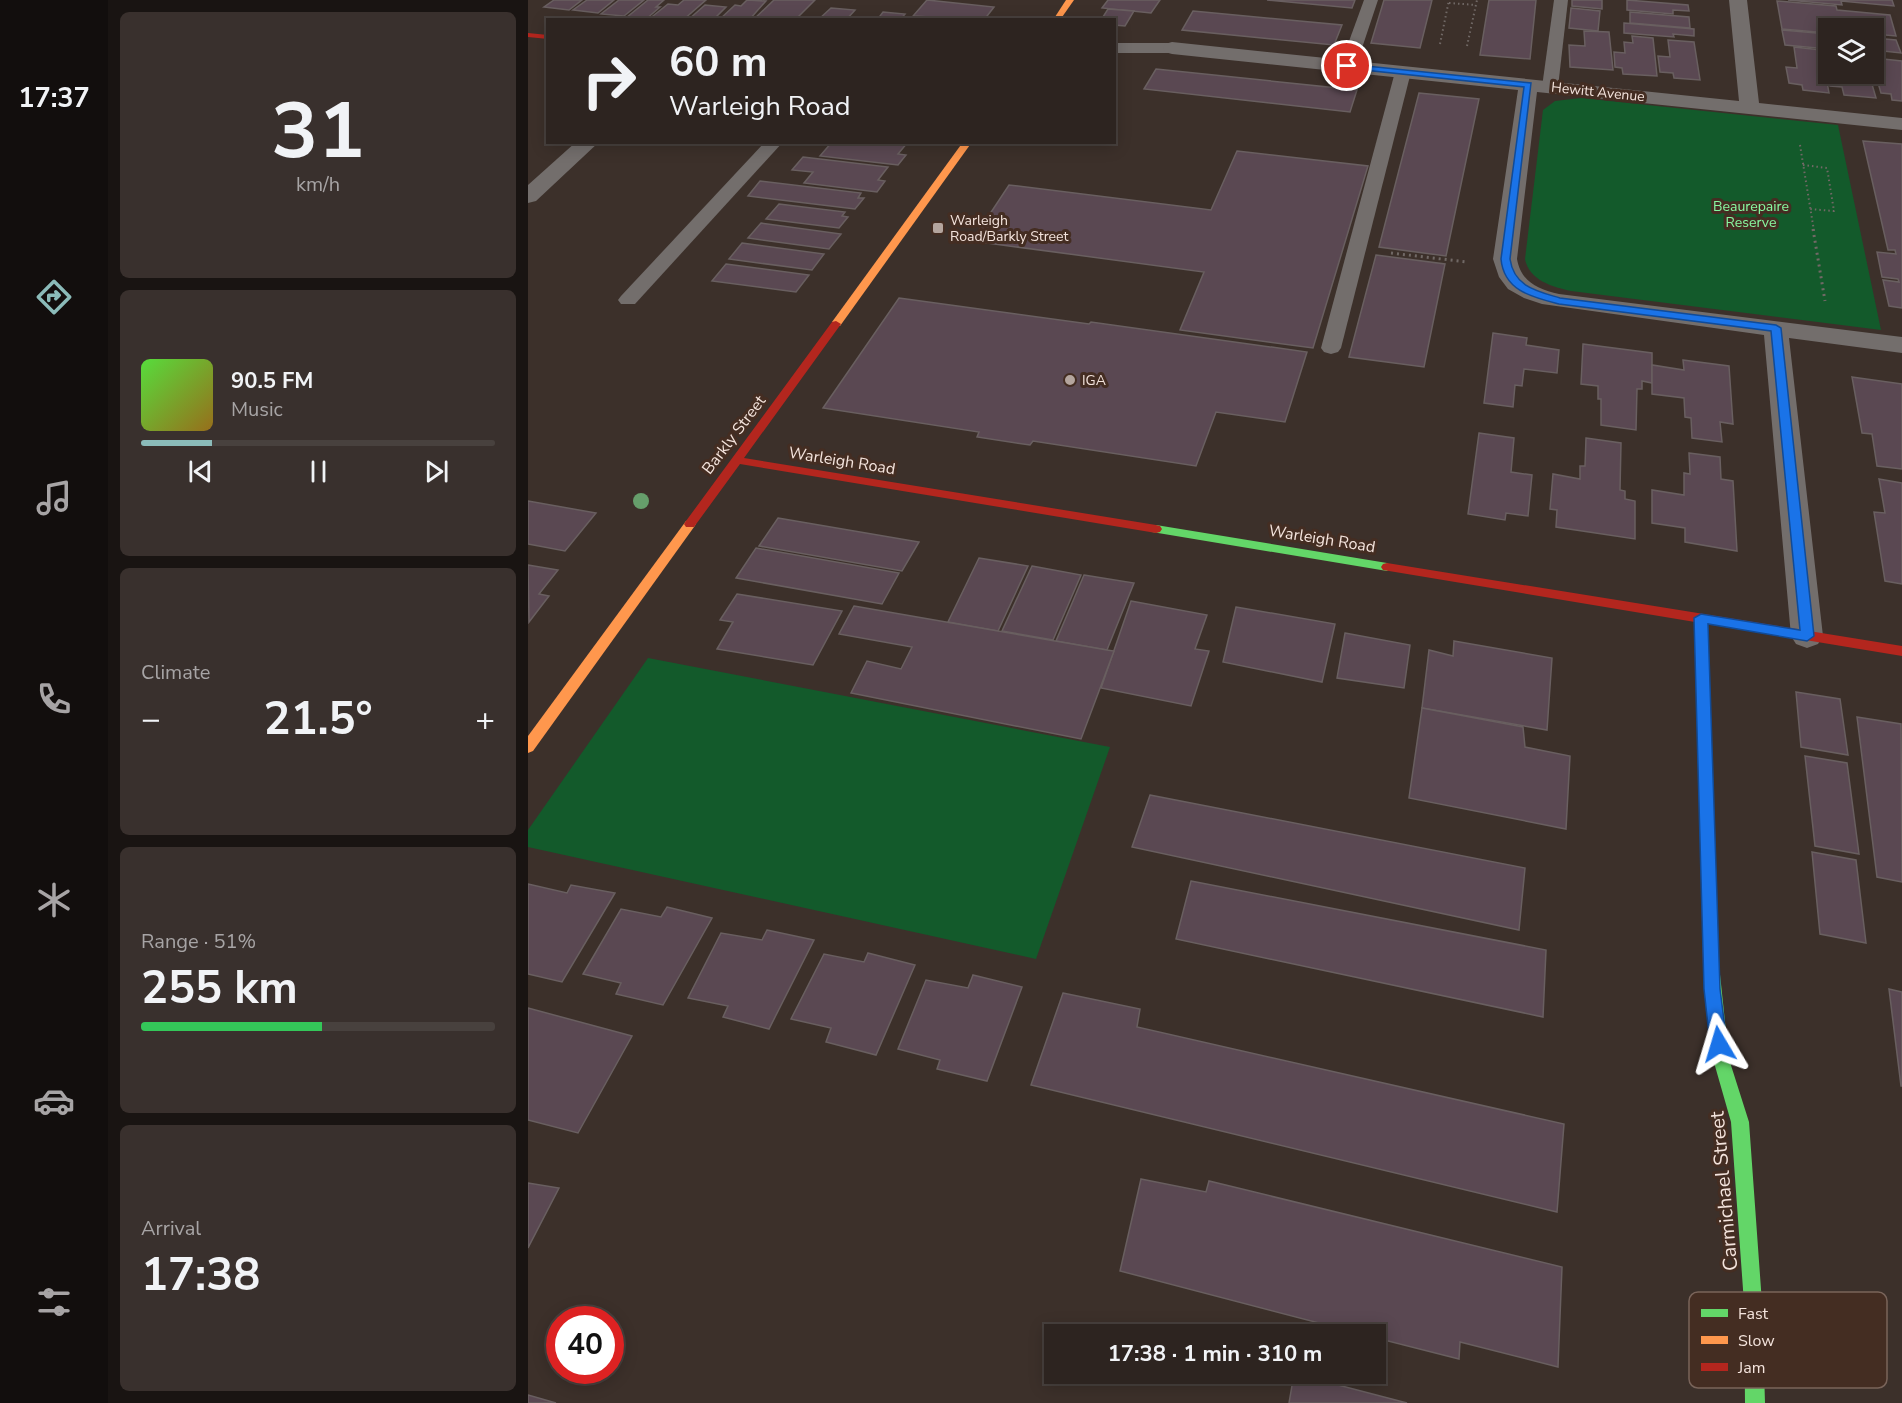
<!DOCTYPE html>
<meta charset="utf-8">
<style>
:root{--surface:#2d2420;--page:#39302d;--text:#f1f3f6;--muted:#a7a4a5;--line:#48413e;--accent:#8bbbb9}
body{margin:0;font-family:"Nunito Sans",sans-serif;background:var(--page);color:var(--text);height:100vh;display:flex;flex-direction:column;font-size:22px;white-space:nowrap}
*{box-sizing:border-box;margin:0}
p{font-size:20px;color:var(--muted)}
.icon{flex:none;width:33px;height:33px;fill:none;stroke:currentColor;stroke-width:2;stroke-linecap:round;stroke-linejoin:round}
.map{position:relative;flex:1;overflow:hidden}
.panel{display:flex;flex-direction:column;gap:12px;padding:12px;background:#191412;width:420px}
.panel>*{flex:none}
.guide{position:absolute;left:18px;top:18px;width:570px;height:126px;border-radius:0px;box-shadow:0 3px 15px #0003,0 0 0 2px var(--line);background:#2d2420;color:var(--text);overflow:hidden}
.tools{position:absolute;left:1290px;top:18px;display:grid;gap:12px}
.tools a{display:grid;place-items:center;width:66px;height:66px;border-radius:0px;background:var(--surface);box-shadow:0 3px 15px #0003,0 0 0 2px var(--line);font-size:30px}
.speed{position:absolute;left:18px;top:1306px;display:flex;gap:12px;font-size:30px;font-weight:700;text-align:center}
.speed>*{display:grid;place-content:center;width:78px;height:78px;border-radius:50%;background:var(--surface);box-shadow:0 3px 15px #0003,0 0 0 2px var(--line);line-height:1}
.speed .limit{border:9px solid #d22;background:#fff;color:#111}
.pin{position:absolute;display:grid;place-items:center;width:51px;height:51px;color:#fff;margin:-26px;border:3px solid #fff;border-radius:50%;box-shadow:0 2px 6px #0007}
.me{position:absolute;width:66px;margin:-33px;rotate:353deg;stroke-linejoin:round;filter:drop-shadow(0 0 4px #0008)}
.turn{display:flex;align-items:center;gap:21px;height:126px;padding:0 24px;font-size:27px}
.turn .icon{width:78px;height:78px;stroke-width:2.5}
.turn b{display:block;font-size:42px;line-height:51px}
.big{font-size:45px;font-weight:700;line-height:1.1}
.panel .tile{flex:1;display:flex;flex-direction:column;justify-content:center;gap:9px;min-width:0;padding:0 21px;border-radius:9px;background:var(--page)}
.panel .dial{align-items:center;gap:0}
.dial b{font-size:78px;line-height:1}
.song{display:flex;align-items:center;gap:18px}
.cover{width:72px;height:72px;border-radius:9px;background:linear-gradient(135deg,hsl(110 70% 55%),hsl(40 70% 35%))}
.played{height:6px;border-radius:3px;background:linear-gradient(90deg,var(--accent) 20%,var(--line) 20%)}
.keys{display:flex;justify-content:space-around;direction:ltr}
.heat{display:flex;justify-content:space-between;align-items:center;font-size:33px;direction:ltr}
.charge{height:9px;border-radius:4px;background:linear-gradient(90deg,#34c759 51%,var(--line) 0)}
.trip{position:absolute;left:516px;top:1324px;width:342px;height:60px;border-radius:0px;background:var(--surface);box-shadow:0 3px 15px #0003,0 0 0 2px var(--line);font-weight:700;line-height:60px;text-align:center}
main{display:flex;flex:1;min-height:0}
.menu{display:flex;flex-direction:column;width:108px;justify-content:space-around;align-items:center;background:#120e0d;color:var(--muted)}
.menu .icon{width:42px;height:42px}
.menu .on{color:var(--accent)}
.menu b{font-size:27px;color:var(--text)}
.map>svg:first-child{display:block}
.green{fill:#135a2b}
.building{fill:#5a4852;stroke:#695f60;stroke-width:1.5}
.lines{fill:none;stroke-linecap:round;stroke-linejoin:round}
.path-far1{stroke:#716966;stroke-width:2;stroke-dasharray:1.5 3;stroke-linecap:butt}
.path{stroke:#716966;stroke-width:3;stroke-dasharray:2 4;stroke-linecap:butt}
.lane{fill:#736e6c;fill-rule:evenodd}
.street{fill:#736e6c;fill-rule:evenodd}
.fast{fill:#63d668;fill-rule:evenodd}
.slow{fill:#ff974d;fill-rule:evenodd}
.jam{fill:#b3261e;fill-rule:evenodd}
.tree{fill:#669e6b}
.route{fill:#1a73e8;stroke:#114b97;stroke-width:1.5}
.poi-dot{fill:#b4a59e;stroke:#442d22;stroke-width:2}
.labels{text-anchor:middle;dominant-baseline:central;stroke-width:6;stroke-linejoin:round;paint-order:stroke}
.far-street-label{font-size:14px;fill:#f4e4dd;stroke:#442d22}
.far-park-label{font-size:14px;fill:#88f8a1;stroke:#442d22}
.far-poi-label{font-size:14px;fill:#f4e4dd;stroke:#442d22;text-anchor:start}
.street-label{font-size:16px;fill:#f4e4dd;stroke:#442d22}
.near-street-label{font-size:20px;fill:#f4e4dd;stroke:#442d22}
.key{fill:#442d22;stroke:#79645a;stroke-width:1.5}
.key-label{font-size:16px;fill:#f4e4dd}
</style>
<main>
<nav class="menu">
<b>17:37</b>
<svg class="icon on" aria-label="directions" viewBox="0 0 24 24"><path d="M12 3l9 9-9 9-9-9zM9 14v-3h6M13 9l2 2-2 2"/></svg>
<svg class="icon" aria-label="music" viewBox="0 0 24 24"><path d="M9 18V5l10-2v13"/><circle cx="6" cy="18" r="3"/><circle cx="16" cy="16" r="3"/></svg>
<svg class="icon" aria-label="phone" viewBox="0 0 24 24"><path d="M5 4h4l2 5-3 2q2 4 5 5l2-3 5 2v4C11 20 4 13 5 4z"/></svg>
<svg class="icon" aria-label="climate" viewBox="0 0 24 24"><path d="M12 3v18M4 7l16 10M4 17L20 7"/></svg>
<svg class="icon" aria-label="car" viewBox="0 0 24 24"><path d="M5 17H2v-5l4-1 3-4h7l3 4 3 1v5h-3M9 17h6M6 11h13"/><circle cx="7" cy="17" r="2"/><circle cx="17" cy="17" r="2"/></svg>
<svg class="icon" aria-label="filters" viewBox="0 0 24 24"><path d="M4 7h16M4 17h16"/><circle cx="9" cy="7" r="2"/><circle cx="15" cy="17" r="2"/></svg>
</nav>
<section class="panel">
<div class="tile dial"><b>31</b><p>km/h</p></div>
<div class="tile">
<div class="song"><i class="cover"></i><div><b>90.5 FM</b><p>Music</p></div></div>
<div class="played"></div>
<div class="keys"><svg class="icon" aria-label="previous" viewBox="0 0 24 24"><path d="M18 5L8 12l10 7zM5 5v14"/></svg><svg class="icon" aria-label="pause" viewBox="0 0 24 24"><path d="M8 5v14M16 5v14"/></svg><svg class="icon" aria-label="next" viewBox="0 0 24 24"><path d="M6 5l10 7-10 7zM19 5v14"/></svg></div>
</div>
<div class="tile"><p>Climate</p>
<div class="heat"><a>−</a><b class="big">21.5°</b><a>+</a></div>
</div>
<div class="tile"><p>Range · 51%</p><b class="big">255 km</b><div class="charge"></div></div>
<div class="tile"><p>Arrival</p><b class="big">17:38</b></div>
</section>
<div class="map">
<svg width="1374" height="1403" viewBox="0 0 1374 1403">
<rect width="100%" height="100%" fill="#3c302a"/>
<g class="green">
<path d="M1053 98 1310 125 1353 330 1043 291C1024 287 1001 280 997 259L1015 110 1027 101Z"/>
<path d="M120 658 582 747 508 959 0 847V830Z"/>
</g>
<g class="building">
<path d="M26 0H54L41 10 16 7Z"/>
<path d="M59 0H86L70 13 45 10Z"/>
<path d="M91 0H116L96 16 73 14Z"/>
<path d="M120 0H136L128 7H132L117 20 98 18Z"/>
<path d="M156 0H178L155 20H120L140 4 150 5Z"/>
<path d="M219 0 238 1 221 20H191L207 5 213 6Z"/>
<path d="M246 0H287L267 20H225Z"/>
<path d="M399 0 466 7 456 20 385 16Z"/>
<path d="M580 0H632L623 13 574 8Z"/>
<path d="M739 0H827L824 8Z"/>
<path d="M856 0H904L892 48 843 43Z"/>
<path d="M961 0H1008L1002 59 952 55Z"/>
<path d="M1044 0H1074V9L1044 6Z"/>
<path d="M1099 0 1160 5 1161 11 1145 10V14L1099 10Z"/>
<path d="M1260 0H1364L1366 6 1313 1 1314 5Z"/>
<path d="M1249 1 1308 6 1309 10 1362 15 1368 36 1346 34V28H1300V33L1254 29Z"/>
<path d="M177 5 198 7 185 20H160Z"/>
<path d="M303 8 327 10 318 20 291 19Z"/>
<path d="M1043 8 1072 11 1070 31 1041 28Z"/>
<path d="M580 9 606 11 597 26 586 25V20H573Z"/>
<path d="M665 11 814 25 806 45 654 30Z"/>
<path d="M355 12 377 14 372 20H349Z"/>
<path d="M1102 12 1161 17 1162 28 1102 23Z"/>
<path d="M1096 23 1166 29V36L1145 34 1146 37 1096 33Z"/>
<path d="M1254 30 1300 34V49L1257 45Z"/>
<path d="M1056 31 1081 32 1085 70 1042 67 1041 45 1057 46Z"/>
<path d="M1104 36 1125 38 1129 76 1095 74 1094 68 1087 67 1086 52 1097 53 1096 42 1105 43Z"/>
<path d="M1346 38 1368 40 1373 53 1346 50Z"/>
<path d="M1140 40 1166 42 1172 80 1146 78 1145 73 1132 72 1130 56 1142 57Z"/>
<path d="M1266 47 1293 50 1301 93 1275 90 1274 85 1261 83 1258 67 1269 68Z"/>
<path d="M1346 58 1374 61V101L1364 100 1363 94 1353 93 1346 69Z"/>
<path d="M628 69 829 90 822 112 616 89Z"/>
<path d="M1299 72 1341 74 1348 98 1316 95 1314 87 1302 86Z"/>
<path d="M891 93 951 99 918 256 851 247Z"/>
<path d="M1335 141 1374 144V308L1361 306 1355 280 1371 282 1370 279 1354 277 1349 252 1368 254 1367 250H1360Z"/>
<path d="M304 142H380L370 154 378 155 370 165 292 156Z"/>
<path d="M709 151 840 166 785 348 652 330 676 272 444 241 481 185 683 210Z"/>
<path d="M275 157 360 167 350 180 357 181 349 192 276 183 285 172 264 170Z"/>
<path d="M232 181 333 193 330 198H336L327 209 220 196Z"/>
<path d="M251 204 317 212 314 216 320 217 311 228 238 219Z"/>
<path d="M233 223 313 234 301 249 220 238Z"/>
<path d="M214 243 296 254 284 270 201 259Z"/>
<path d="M848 255 917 264 896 367 821 357Z"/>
<path d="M198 264 281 275 268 292 184 281Z"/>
<path d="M371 298 561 324 563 322 779 352 757 422 688 412 668 466 505 441 502 445 449 437 451 432 295 408Z"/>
<path d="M965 333 999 338 998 345 1031 350 1029 373 996 369 994 386 987 385 985 407 956 403Z"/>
<path d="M1055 344 1124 353V383L1114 381V389H1109L1108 430 1073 425V399H1070V386L1053 384Z"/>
<path d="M1155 360 1201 366 1205 424 1192 422 1194 442 1164 438 1163 418 1157 417 1156 398 1124 394V365L1156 370Z"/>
<path d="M1324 377 1374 384V469L1349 466 1344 434 1334 433Z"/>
<path d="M951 433 986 438 983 472 1004 475 1000 516 978 513 977 520 940 514Z"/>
<path d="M1058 438 1093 443 1092 490 1097 491V499L1107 501V539L1028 527 1029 510 1022 509 1025 474 1052 479V466H1057Z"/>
<path d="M1161 453 1192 457 1193 479 1205 481 1209 551 1157 542V528L1124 523V490L1156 495V473L1162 474Z"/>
<path d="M1351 479 1374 483V584L1357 581 1346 512 1357 513Z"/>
<path d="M0 501 68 513 37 551 0 544Z"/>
<path d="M250 518 391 542 374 571 231 546Z"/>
<path d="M228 548 371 573 354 604 208 578Z"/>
<path d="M451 558 500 566 470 631 420 622Z"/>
<path d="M0 565 30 570 11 594 21 596 1 622Z"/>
<path d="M504 566 553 575 525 640 474 631Z"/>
<path d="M556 575 606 583 579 650 528 641Z"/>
<path d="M209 594 314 611 285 665 189 649 205 622 192 620Z"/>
<path d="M603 601 679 615 667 649 681 651 663 706 573 688Z"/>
<path d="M326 606 579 650 586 651 553 739 323 693 339 661 373 669 384 647 311 634Z"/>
<path d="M708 607 807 624 794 682 695 662Z"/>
<path d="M817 633 882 645 876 688 809 678Z"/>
<path d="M926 641 1024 658 1019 730 894 708 901 650 925 656Z"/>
<path d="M1268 692 1312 699 1320 755 1273 747Z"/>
<path d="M894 708 995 727 997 747 1042 756 1038 829 881 798Z"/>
<path d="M1329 717 1373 724 1374 882 1349 877Z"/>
<path d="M1277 756 1319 763 1331 854 1287 846Z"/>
<path d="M622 795 997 868 991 930 604 847Z"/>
<path d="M1284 852 1328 860 1338 943 1292 934Z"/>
<path d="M663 881 1018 950 1015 1017 648 939Z"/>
<path d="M0 884 39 893 43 885 87 893 34 982 0 974Z"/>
<path d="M139 907 184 918 135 1005 88 994 93 983 55 974 93 909 133 917Z"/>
<path d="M239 930 286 940 241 1029 195 1017 200 1006 160 998 193 933 234 940Z"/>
<path d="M340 953 387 965 348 1055 298 1042 303 1028 263 1019 296 954 336 962Z"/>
<path d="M445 975 494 987 459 1081 409 1069 412 1060 370 1049 398 980 440 988Z"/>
<path d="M1361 989 1374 992V1086H1373Z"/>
<path d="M535 993 612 1009 609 1027 1036 1124 1029 1212 503 1085Z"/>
<path d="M0 1008 104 1036 50 1133 0 1120Z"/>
<path d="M613 1179 678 1192 681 1181 1034 1267 1030 1367 932 1342 931 1359 848 1338V1335H837L592 1271Z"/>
<path d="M0 1183 31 1188 0 1248Z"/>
<path d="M766 1374H768L879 1403H761Z"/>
<path d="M0 1395 28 1403H0Z"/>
</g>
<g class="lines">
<g class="path-far1">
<path d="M921 3 948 5"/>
<path d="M912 44 921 0"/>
<path d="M939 46 949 0"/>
<path d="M1272 145 1286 231"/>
<path d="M1275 165 1299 168 1306 211 1282 209"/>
</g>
<g class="path">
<path d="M1285 229 1297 301"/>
<path d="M863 253 939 262"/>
</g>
<g class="lane">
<path d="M836 0H850L828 66 825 69H815L812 66Z"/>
<path d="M1026 0H1040L1030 87 1022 92 1014 87Z"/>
<path d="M586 43H644L652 48 644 53H586Z"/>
<path d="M875 67 883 72 813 348 810 352 803 354 796 352 793 348 867 72Z"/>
<path d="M237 142H255L107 304H93L90 300 93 296Z"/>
</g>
<g class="street">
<path d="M1201 0H1219L1231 103 1374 118V130L1009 92 989 259C993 282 1010 289 1031 294L1374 337V353L1261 338 1295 636 1290 644 1279 648 1268 644 1263 636 1236 335 1014 304 996 298 980 289 971 277 965 259 990 90 644 54 637 52 635 48 637 44 644 42 1211 101Z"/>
<path d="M48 142H71L8 201 0 203V185Z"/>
</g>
<g class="fast">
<path d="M628 525 859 563 865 567 859 571 624 532 622 529 624 526Z"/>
<path d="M1183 958 1189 960 1191 965 1201 1059 1221 1122 1234 1303 1237 1403H1217L1216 1303 1203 1122 1185 1059 1175 965 1177 960Z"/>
</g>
<g class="slow">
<path d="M538 0H546L532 20H525Z"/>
<path d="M435 142H444L312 326H304V322Z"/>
<path d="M162 520 168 524 166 527 5 751 0 753V736L158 521Z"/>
</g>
<g class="jam">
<path d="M0 33 20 35V39L0 37Z"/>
<path d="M308 321 313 324 216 458 628 525 632 526 634 529 632 532 628 533 212 464 166 527H158L156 524 158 521 304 322Z"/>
<path d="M859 563 1374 646V656L1180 624 1191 965 1189 970 1183 972 1177 970 1175 965 1167 622 855 570 853 567 855 564Z"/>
</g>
</g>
<circle class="tree" cx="113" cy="501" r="8"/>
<path class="route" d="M819 64 1003 83 982 259C986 287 1009 291 1032 298L1248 325 1253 328 1286 636 1279 641 1180 624 1192 989 1199 1044 1197 1050 1191 1052 1185 1050 1182 1044 1176 989 1166 618 1173 614 1272 630 1243 331 1031 304C1004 297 976 291 973 259L996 87 817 68V65Z"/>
<g class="poi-dot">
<rect x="404" y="222" width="12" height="12" rx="3"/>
<circle cx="542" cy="380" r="6"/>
</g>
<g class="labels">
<g class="far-street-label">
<text transform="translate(1070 92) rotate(6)">Hewitt Avenue</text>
</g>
<g class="far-park-label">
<text x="1223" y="206">Beaurepaire<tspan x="1223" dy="16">Reserve</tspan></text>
</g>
<g class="far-poi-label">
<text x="422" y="220">Warleigh<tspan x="422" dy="16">Road/Barkly Street</tspan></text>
<text x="554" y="380">IGA</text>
</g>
<g class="street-label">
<text transform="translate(206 435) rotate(-53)">Barkly Street</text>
<text transform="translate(314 461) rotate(9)">Warleigh Road</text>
<text transform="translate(794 539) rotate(9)">Warleigh Road</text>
</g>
<g class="near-street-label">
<text transform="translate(1196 1191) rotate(-95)">Carmichael Street</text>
</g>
</g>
<rect x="1161" y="1292" width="198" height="96" rx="9" class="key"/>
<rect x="1173" y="1309" width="27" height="8" fill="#63d668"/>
<rect x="1173" y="1336" width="27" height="8" fill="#ff974d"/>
<rect x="1173" y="1363" width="27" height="8" fill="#b3261e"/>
<g class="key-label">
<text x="1210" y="1319">Fast</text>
<text x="1210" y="1346">Slow</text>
<text x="1210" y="1373">Jam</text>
</g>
</svg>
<div class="tools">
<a><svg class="icon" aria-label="layers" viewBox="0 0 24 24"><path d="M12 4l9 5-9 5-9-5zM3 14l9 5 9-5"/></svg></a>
</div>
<div class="speed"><div class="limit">40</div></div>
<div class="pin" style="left:819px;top:66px;background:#d93025"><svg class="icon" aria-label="arrive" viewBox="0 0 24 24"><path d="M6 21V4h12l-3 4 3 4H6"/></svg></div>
<svg class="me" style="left:1191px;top:1044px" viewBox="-20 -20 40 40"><path d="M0-17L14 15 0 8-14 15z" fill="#1a73e8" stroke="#fff" stroke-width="4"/></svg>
<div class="trip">17:38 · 1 min · 310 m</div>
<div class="guide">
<div class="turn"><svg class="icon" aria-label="right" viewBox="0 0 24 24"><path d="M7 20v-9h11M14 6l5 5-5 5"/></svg><div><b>60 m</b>Warleigh Road</div></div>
</div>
</div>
</main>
